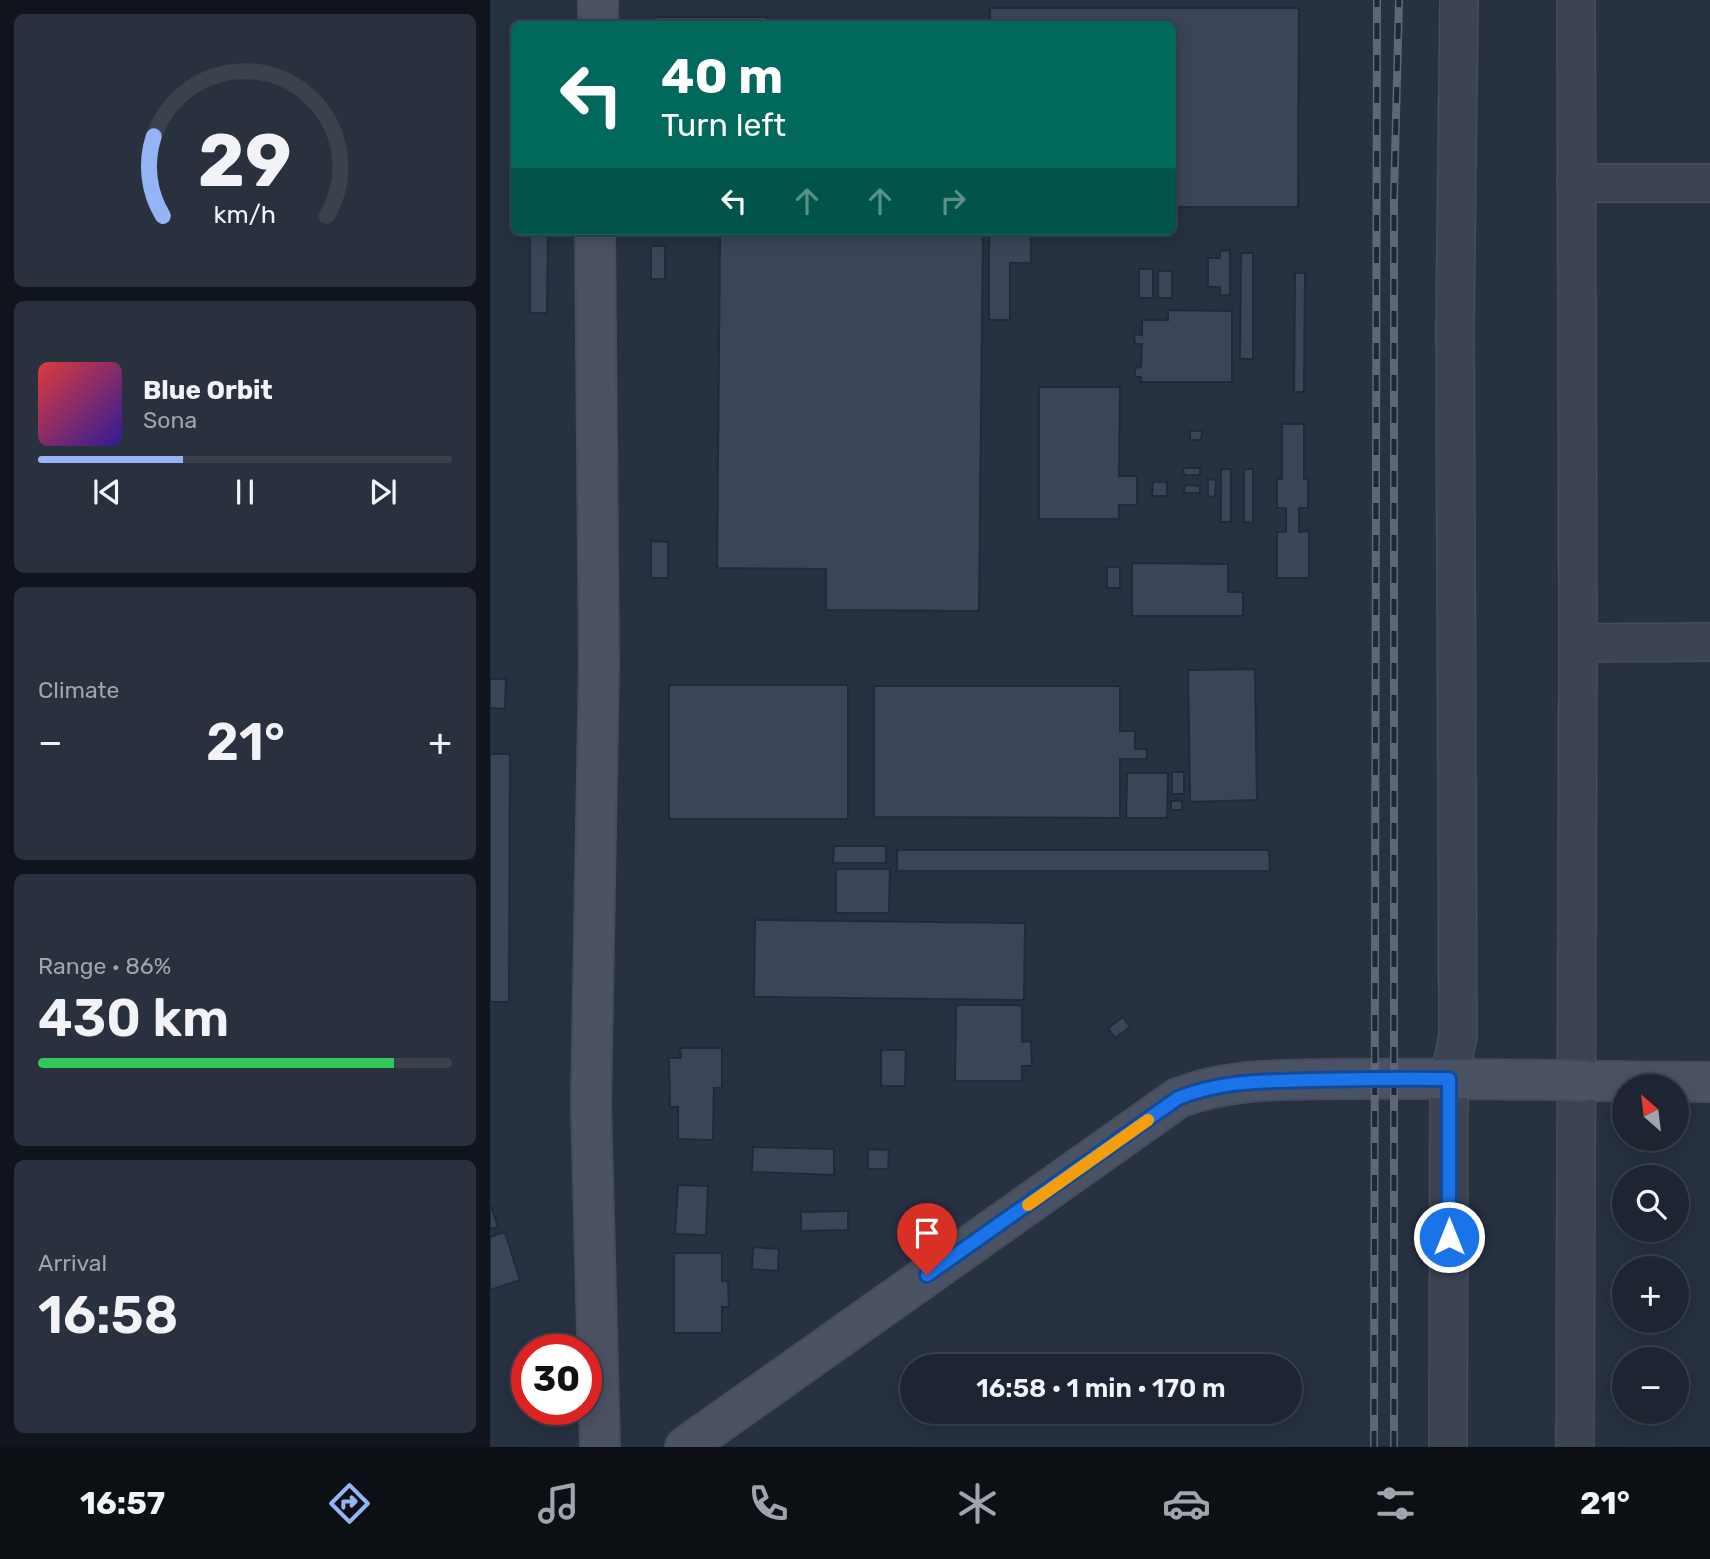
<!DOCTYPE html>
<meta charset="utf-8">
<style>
:root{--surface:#1d2532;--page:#2a313e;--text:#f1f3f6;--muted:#a0a5ac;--line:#3b424d;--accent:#94b4f5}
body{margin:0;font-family:Rubik,sans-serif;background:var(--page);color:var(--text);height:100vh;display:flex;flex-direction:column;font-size:26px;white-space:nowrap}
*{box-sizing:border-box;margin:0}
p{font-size:23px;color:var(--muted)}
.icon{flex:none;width:38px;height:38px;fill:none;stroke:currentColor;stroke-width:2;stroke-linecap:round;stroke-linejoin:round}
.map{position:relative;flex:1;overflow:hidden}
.details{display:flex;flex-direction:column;gap:14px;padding:14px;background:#10141c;width:490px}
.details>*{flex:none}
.guide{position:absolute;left:21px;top:21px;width:665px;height:214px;border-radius:10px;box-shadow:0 4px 18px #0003,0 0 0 2px var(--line);background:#00695c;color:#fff;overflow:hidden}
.needle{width:46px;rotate:332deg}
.tools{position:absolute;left:1122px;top:1074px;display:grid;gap:14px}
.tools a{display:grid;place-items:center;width:77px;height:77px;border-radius:50%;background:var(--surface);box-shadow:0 4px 18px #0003,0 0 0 2px var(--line);font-size:35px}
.speed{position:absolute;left:21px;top:1334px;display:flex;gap:14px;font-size:35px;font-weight:700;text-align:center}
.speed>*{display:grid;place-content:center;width:91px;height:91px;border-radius:50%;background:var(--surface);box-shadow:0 4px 18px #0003,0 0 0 2px var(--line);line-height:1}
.speed .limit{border:10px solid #d22;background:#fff;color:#111}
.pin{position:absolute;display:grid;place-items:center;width:60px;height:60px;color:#fff;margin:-72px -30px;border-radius:50% 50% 50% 0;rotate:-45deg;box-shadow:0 0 7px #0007}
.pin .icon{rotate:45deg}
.me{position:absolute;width:77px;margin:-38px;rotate:0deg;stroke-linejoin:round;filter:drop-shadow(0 0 5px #0008)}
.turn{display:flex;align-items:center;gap:24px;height:147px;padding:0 35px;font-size:32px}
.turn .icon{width:91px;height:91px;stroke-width:2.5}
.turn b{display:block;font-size:49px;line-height:60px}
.lanes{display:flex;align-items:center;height:66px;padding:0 35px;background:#0003;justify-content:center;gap:35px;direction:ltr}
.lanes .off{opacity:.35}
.big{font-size:52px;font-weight:600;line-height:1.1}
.details .widget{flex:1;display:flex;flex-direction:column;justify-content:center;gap:10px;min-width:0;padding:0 24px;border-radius:10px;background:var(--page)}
.details .dial{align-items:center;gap:0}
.dial svg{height:182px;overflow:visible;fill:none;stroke:var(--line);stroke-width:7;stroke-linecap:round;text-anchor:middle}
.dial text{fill:var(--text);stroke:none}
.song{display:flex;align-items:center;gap:21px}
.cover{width:84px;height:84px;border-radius:10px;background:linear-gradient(135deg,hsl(0 70% 55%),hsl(250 70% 35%))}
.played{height:7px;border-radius:4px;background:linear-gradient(90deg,var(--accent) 35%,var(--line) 35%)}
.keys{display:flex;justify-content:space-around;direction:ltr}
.heat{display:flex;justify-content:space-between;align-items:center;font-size:38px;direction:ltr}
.charge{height:10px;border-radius:5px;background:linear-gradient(90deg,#34c759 86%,var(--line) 0)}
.trip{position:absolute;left:410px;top:1354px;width:402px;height:70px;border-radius:35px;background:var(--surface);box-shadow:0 4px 18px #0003,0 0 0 2px var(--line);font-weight:600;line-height:70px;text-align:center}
.tab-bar{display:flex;height:112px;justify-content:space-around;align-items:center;background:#0c0f14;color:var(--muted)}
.tab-bar .icon{width:49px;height:49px}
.tab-bar .selected{color:var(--accent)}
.tab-bar b{font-size:32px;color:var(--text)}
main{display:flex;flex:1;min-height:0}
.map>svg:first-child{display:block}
.building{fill:#3a4557;stroke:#222a39;stroke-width:2}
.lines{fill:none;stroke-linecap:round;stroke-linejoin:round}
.street-casing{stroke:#454c5b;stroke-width:40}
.secondary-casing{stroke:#454c5b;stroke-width:42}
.street{stroke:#3c4351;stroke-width:37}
.secondary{stroke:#4a5264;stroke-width:38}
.rail-casing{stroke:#5e6778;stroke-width:8}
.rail{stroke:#202837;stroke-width:5;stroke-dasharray:16;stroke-linecap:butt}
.secondary-bridge-casing{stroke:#454c5b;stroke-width:42;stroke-linecap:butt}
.secondary-bridge{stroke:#4a5264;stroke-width:38}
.route-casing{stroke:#114b97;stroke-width:18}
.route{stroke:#1a73e8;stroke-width:12}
.slow{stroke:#f59e0b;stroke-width:12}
</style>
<main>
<section class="details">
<div class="widget dial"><svg viewBox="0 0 100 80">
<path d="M14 69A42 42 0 1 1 86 69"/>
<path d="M14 69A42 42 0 0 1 10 34" stroke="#94b4f5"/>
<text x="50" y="56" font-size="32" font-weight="700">29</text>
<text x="50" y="72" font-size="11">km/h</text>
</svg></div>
<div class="widget">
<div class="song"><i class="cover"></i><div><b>Blue Orbit</b><p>Sona</p></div></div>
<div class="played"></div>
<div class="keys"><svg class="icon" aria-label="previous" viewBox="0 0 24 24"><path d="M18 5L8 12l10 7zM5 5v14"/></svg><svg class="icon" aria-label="pause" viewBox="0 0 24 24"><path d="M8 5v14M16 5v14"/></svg><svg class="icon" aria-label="next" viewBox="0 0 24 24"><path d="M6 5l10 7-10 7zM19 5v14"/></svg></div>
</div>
<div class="widget"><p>Climate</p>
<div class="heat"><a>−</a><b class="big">21°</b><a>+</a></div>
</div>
<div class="widget"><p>Range · 86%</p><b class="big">430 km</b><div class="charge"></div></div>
<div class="widget"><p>Arrival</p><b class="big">16:58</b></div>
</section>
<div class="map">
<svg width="1220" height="1447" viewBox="0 0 1220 1447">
<rect width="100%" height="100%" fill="#273142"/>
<g class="building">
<path d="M500 8H809L808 207H682V24H500Z"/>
<rect x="166" y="17" width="111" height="7"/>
<path d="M40 231H58L57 313H40Z"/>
<path d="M230 231H493L489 611 336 610V569L227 568Z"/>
<path d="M499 231H541V263H520V320H499Z"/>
<rect x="161" y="246" width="14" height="33"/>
<path d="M740 250V295H730V287H718V258H730V251Z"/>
<path d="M751 253H763V359H750Z"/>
<rect x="649" y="269" width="14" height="29"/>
<rect x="668" y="271" width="14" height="27"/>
<path d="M805 273H815L814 392H804Z"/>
<path d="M678 310 742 311V382H651V377H645V368L651 367 652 344H645L644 334 652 335V320H678Z"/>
<path d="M549 387H630L629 476H647V505H629V519H549Z"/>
<path d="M792 424H814V479H818V508H809V532L819 531V578H787V532H796V508H787V479H792Z"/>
<path d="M700 431H712L711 440H700Z"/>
<path d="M693 468H710V475H694Z"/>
<rect x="731" y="469" width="10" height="53"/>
<path d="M754 469H763V523L754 522Z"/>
<path d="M718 479 726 480 725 497 718 496Z"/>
<path d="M663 482H677V496H662Z"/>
<path d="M695 485 710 486V493H694Z"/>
<path d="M161 541 178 542V578H161Z"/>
<path d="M642 563 738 564V592H753V616H642Z"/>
<rect x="617" y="567" width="13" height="21"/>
<path d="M765 669 767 800 700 802 698 670Z"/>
<path d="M0 679H16L15 709 0 708Z"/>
<rect x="179" y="685" width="179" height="134"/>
<path d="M384 686H630V731H645V749H657V759H630V818L384 817Z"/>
<path d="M0 754H20L19 1002H0Z"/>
<rect x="682" y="772" width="12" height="22"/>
<path d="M637 773H678L677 818H636Z"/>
<rect x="681" y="801" width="11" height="9"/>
<path d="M344 846H396V863H343Z"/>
<path d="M407 850H779L780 871H407Z"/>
<path d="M346 869H400L399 913H346Z"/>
<path d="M265 920 535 923 534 1000 264 997Z"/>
<path d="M466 1005H532V1042L541 1041 542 1066H532V1081H465Z"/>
<path d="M633 1017 640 1027 625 1038 618 1028Z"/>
<path d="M190 1048H232V1088H224L223 1140 188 1139V1107H180L179 1058H191Z"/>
<path d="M391 1050H416L415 1086H391Z"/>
<path d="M263 1147 344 1149V1175L262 1172Z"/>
<path d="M378 1149 399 1150 398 1169H378Z"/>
<path d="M188 1185 218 1186 216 1235 185 1234Z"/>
<path d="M0 1204 8 1227 0 1229Z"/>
<path d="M358 1211V1230L311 1231V1212Z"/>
<path d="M15 1232 30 1280 0 1290V1237Z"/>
<path d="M263 1247 289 1249 288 1271 262 1269Z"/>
<path d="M184 1253H232V1281H238L239 1307H232V1333H184Z"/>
</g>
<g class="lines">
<defs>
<g id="street">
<path d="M1086 183H1220"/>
<path d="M1088 643 1220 642"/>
<path d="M958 1447 959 1079 968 1036 965 326 969 0"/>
<path d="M1085 1447 1088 643 1086 0"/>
</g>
<g id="secondary">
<path d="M108 24V0"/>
<path d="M105 231 109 663 101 1104 110 1447"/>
<path d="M1097 1081 1220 1082"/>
<path d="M195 1447 688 1098C740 1078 792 1080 847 1079 919 1078 991 1079 1063 1080"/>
</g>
</defs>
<use href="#street" class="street-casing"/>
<use href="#secondary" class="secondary-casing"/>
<use href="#street" class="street"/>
<use href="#secondary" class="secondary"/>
<defs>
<g id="rail">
<path d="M884 1447 887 0"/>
<path d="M904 1447V196L909 0"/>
</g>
</defs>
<use href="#rail" class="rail-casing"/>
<use href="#rail" class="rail"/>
<defs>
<path id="secondary-bridge" d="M1063 1080 1097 1081"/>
</defs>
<use href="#secondary-bridge" class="secondary-bridge-casing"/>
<use href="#secondary-bridge" class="secondary-bridge"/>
</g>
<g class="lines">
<defs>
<path id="route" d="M437 1275 688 1098C734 1080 770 1082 820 1080 866 1079 913 1078 959 1079V1237"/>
</defs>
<use href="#route" class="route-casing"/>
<use href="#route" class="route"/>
<path class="slow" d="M538 1205 658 1120"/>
</g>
</svg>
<div class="tools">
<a><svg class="needle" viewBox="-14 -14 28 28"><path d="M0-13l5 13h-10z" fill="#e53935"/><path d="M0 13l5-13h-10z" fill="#a0a5ac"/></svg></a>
<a><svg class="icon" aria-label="search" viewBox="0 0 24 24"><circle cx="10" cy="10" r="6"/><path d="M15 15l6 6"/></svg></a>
<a>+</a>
<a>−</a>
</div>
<div class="speed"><div class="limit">30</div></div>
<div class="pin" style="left:437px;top:1275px;background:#d93025"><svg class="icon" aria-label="arrive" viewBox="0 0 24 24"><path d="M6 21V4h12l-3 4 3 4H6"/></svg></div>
<svg class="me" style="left:959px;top:1237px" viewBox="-20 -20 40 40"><circle r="17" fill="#1a73e8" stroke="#fff" stroke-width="3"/><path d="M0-11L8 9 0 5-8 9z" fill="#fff"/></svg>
<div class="trip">16:58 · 1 min · 170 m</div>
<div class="guide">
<div class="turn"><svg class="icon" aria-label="left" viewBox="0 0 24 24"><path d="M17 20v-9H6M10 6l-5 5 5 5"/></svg><div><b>40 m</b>Turn left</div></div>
<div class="lanes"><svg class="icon" aria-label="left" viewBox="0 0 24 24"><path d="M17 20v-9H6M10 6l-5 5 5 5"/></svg><svg class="icon off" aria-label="ahead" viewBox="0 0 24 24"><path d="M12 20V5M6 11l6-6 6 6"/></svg><svg class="icon off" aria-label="ahead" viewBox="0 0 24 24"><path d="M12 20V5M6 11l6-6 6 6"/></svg><svg class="icon off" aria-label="right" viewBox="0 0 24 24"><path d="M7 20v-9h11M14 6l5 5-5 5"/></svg></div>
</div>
</div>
</main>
<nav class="tab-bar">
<b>16:57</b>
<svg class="icon selected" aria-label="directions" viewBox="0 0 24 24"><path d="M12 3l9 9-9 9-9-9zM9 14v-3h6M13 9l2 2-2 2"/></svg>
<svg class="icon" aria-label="music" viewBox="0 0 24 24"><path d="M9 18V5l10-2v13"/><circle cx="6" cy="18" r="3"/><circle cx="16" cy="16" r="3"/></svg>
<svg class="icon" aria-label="phone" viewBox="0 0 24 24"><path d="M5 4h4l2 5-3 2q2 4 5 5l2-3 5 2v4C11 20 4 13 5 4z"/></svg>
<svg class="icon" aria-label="climate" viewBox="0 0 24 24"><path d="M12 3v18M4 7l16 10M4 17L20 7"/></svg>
<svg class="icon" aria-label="car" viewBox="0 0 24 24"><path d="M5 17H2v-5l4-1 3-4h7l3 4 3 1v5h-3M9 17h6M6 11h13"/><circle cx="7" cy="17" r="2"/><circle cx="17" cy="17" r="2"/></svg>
<svg class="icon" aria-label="filters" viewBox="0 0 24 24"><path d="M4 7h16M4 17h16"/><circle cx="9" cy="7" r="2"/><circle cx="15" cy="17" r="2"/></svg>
<b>21°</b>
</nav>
